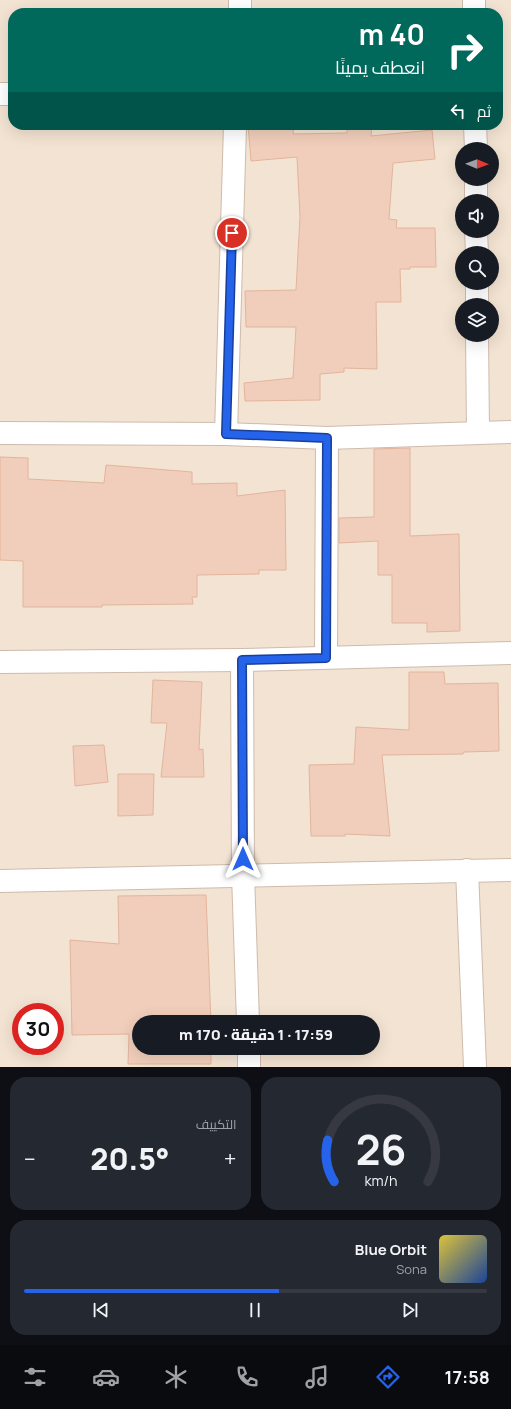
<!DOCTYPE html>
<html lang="ar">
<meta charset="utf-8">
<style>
:root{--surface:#171b24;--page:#242831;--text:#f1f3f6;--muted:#9ea1a6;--line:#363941;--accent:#2563eb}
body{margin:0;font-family:Manrope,Cairo,sans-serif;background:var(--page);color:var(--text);direction:rtl;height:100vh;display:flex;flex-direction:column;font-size:15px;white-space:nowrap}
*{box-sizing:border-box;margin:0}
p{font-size:13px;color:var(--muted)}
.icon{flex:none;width:22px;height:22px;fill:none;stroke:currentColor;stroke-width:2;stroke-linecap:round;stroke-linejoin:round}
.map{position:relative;height:1067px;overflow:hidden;direction:ltr}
.panel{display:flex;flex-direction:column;gap:10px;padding:10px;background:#0d0f14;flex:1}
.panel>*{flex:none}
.top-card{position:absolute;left:8px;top:8px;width:495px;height:122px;border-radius:16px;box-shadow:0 4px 16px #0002;direction:rtl;background:#00695c;color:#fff;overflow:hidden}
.needle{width:26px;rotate:91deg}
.buttons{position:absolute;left:455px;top:142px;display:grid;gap:8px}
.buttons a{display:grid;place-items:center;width:44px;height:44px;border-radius:50%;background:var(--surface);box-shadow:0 4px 16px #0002;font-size:20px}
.speed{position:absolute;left:12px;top:1003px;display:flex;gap:8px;font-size:20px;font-weight:700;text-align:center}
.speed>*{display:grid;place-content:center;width:52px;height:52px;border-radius:50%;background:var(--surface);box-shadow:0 4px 16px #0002;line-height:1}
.speed .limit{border:6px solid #d22;background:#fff;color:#111}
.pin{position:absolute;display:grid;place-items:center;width:34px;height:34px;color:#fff;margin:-17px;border:2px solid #fff;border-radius:50%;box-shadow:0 1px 4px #0007}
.me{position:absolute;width:44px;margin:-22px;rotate:0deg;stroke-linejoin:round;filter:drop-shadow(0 0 3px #0008)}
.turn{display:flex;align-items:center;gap:14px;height:84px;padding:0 12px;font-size:18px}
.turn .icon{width:52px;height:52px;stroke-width:2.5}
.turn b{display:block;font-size:28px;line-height:34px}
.then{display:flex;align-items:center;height:38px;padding:0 12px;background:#0003;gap:8px;font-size:15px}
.big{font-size:30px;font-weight:800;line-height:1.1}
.panel .card{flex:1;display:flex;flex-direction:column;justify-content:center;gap:6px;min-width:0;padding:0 14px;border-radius:16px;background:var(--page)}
.panel .dial{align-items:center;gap:0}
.dial svg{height:104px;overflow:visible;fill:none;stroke:var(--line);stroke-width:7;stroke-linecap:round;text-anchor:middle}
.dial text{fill:var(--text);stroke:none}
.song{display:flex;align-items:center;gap:12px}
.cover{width:48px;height:48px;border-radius:6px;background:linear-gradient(135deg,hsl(50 70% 55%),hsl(220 70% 35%))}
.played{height:4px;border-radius:2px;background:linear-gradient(90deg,var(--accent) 55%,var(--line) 55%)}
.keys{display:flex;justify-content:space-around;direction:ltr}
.heat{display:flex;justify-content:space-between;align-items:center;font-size:22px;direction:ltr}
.panel .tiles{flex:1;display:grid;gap:10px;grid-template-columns:1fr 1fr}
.card:last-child{grid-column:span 2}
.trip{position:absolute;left:132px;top:1015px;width:248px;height:40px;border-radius:20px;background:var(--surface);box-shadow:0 4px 16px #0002;font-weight:800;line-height:40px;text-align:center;direction:rtl}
.tab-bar{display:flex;height:64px;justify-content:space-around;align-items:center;background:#090b0e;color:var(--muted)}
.tab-bar .icon{width:28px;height:28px}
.tab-bar .on{color:var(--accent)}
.tab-bar b{font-size:18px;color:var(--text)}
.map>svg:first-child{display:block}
.residential{fill:#f3e3d2;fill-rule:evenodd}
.building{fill:#f1cebb;stroke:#e3b49c}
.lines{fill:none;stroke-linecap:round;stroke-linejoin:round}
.minor-casing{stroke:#cfbbad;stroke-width:24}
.minor{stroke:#fff;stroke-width:22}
.route-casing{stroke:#184099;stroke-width:10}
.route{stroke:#2563eb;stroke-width:7}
</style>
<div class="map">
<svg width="511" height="1067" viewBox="0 0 511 1067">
<rect width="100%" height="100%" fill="#fcf1e3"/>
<path class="residential" d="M0 0H511V1067H0ZM13 13H498V125H13ZM462 149H492V179H462ZM462 201H492V231H462ZM462 253H492V283H462ZM462 305H492V335H462ZM21 1012H55V1046H21ZM139 1022H373V1048H139Z"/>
<g class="building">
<path d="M248 125H294L293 134 347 133V125H372L371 136 432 130 435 159 393 163 389 219 397 220 396 228H435L436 267H410V269H400L401 302H376L377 369 344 368V372L320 374V400L245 401 244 383 293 378 296 327H246L245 291 296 290 300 217 297 157 251 161Z"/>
<path d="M410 448V536L459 534 460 631 427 632V623H392V575H378V541L339 543V518L374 517V449Z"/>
<path d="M0 457 28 458V479L104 483 106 465 192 472V484L237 483V496L285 490 286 570H259V574L197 575V597H192L193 604 102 605V607H23V561L0 560Z"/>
<path d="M409 672H444L445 684 498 683 499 751 464 752 463 754 382 755 390 836 345 834V836H311L309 765 354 764 356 727 409 730Z"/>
<path d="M153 680 202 682 199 750 203 749 204 777H161L167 723H151Z"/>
<path d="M104 745 108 782 75 786 73 746Z"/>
<path d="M118 774H154L153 815 118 816Z"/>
<path d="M206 895 211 1022H139V1048H211V1064H128L129 1034 72 1035 70 940 119 944 118 896Z"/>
</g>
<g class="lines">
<defs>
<g id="minor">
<path d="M474 0V13"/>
<path d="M240 13V0"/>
<path d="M0 94H13"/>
<path d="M475 125 476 149"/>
<path d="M476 179V201"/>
<path d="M476 231 477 253"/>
<path d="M477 283V305"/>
<path d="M477 335 478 432"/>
<path d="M0 433 226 434 327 438 511 432"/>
<path d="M226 434 235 125"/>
<path d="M326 657 327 438"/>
<path d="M242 660 243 874 248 1022"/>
<path d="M0 662 242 660 511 653"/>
<path d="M467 870 475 1067"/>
<path d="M0 881 511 870"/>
<path d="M249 1048V1067"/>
</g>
</defs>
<use href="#minor" class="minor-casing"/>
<use href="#minor" class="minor"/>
</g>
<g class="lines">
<defs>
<path id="route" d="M232 233 226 434 327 438 326 658 242 660 243 859"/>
</defs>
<use href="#route" class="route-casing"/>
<use href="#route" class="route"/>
</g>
</svg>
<div class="buttons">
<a><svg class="needle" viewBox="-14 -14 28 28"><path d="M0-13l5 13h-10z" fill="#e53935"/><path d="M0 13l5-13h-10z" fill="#9ea1a6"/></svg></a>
<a><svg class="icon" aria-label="sound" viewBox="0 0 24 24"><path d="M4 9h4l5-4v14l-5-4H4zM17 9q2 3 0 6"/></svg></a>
<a><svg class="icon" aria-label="search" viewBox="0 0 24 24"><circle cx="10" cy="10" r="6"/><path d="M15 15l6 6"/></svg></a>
<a><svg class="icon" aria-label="layers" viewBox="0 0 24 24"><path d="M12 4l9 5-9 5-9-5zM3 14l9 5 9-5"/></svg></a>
</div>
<div class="speed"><div class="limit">30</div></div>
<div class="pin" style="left:232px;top:233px;background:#d93025"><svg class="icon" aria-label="arrive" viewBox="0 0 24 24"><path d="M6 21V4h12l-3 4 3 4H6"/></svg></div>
<svg class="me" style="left:243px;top:859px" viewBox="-20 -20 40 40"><path d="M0-17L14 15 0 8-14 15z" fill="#2563eb" stroke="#fff" stroke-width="4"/></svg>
<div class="trip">17:59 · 1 دقيقة · 170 m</div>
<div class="top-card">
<div class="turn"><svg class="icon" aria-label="right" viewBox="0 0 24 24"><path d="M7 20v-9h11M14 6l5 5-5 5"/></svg><div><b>40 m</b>انعطف يمينًا</div></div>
<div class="then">ثم<svg class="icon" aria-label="left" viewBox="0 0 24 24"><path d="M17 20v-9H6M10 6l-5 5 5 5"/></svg></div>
</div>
</div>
<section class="panel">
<div class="tiles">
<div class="card dial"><svg viewBox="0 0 100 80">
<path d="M14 69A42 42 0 1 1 86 69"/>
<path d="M14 69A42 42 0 0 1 9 37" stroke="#2563eb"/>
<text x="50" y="56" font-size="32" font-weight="700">26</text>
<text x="50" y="72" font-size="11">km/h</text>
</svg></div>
<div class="card"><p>التكييف</p>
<div class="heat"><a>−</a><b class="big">20.5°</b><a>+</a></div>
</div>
<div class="card">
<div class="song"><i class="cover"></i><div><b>Blue Orbit</b><p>Sona</p></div></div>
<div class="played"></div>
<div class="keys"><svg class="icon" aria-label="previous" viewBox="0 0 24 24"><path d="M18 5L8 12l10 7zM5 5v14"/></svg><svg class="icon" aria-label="pause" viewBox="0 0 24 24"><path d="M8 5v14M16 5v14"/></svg><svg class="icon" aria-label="next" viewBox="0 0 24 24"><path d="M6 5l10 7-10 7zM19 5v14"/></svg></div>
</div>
</div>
</section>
<nav class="tab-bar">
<b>17:58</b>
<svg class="icon on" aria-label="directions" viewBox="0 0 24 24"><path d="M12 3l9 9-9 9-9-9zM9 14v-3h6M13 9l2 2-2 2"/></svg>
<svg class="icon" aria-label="music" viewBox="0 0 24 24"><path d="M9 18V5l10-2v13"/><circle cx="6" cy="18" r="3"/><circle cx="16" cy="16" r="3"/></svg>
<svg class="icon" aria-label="phone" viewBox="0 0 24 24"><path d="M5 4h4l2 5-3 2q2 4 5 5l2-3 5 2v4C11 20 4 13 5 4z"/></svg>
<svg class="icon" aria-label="climate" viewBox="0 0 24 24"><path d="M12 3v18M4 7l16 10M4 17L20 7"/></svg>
<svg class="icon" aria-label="car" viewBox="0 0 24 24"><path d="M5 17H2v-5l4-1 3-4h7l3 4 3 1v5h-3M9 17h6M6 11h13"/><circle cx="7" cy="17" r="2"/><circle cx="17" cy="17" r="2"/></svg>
<svg class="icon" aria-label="filters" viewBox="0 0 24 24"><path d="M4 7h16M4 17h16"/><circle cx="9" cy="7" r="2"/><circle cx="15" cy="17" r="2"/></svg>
</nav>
